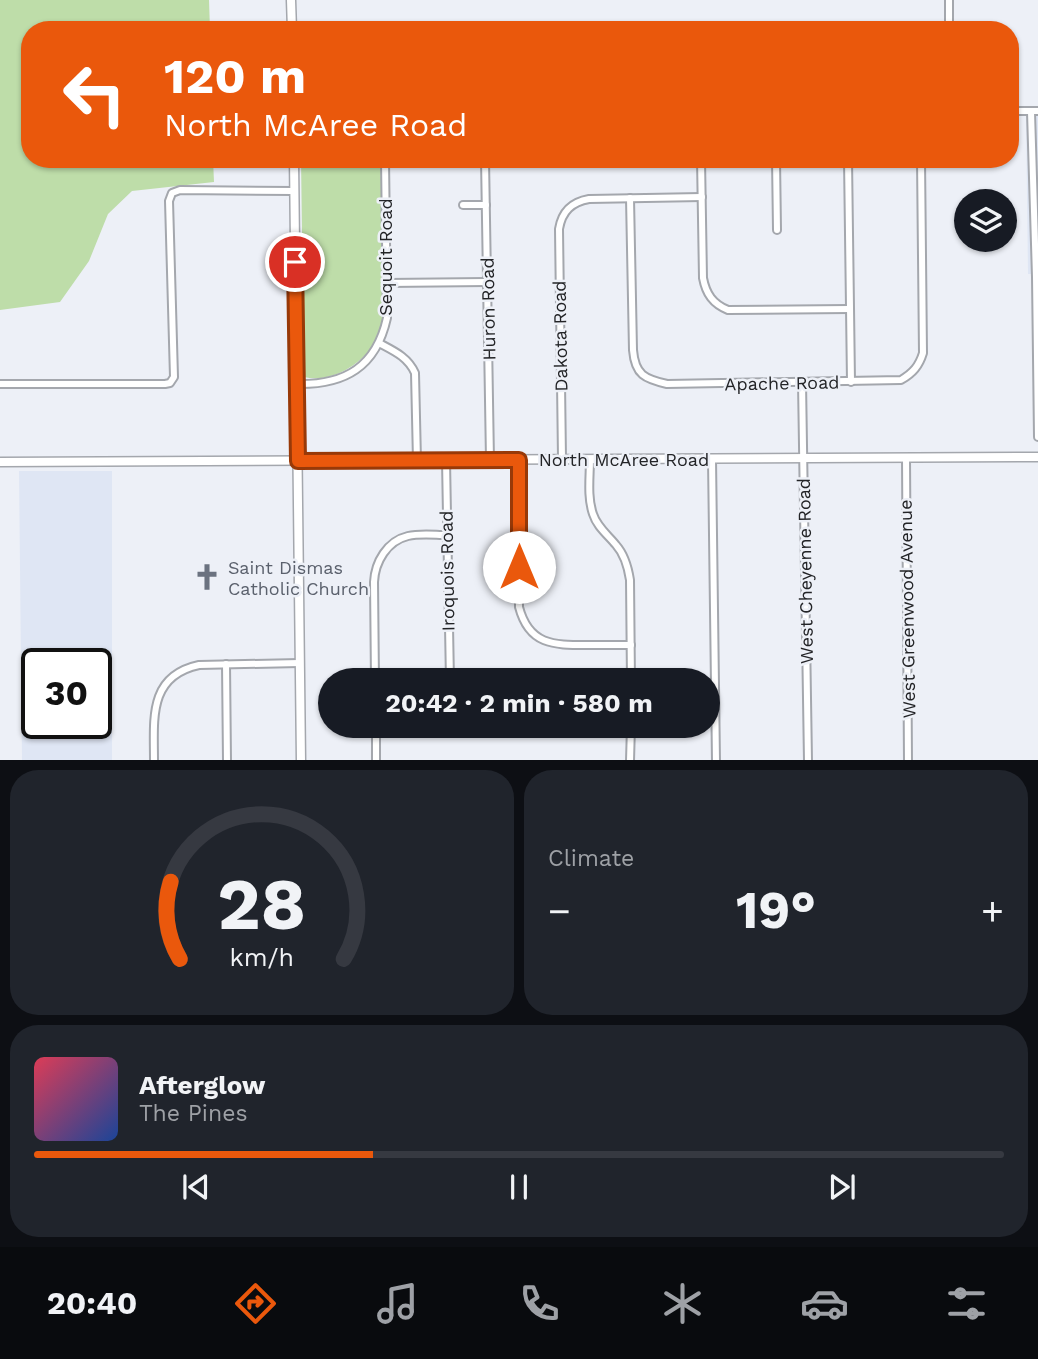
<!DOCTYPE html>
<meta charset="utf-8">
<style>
:root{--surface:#171b24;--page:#20242c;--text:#f1f3f6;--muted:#9ea1a6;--line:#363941;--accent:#ea580c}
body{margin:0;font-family:"Work Sans",sans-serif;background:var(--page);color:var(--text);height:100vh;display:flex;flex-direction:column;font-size:26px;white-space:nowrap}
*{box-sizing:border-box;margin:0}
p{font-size:23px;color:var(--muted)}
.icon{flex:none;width:38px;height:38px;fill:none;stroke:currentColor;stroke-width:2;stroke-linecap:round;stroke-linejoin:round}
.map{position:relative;height:760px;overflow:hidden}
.drawer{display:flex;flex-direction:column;gap:10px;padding:10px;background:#0d0f14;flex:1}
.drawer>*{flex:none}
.top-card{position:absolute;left:21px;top:21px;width:998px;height:147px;border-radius:28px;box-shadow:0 2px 5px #0004;background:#ea580c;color:#fff;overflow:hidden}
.tools{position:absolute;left:954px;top:189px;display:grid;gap:14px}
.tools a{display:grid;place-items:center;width:63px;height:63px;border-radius:50%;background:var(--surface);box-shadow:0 2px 5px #0004;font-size:35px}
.speed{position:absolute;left:21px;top:648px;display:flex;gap:14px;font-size:35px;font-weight:700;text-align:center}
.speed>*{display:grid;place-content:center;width:91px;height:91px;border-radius:50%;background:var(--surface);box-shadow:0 2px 5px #0004;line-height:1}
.speed .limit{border:4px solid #111;border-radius:10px;background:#fff;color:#111}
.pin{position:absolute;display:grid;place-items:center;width:60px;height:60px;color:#fff;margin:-30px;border:4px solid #fff;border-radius:50%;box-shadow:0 2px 7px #0007}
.me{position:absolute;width:77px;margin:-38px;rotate:0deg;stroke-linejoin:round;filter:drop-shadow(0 0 5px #0008)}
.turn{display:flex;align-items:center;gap:24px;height:147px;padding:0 28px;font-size:32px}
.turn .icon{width:91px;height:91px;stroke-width:2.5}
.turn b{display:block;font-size:49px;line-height:60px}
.big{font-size:52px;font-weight:700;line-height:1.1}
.drawer .card{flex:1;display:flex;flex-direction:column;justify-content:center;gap:10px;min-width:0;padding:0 24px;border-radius:28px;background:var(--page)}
.drawer .dial{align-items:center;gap:0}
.dial svg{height:182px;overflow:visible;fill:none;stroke:var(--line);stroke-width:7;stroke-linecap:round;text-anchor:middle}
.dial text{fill:var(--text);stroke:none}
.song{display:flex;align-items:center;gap:21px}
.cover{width:84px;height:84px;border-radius:10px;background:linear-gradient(135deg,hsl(350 70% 55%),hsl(220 70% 35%))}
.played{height:7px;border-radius:4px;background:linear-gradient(90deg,var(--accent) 35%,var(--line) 35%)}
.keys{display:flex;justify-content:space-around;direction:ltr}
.heat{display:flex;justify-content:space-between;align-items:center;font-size:38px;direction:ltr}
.drawer .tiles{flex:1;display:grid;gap:10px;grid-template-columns:1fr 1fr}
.card:last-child{grid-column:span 2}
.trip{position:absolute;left:318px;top:668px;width:402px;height:70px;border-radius:35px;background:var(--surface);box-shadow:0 2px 5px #0004;font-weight:700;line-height:70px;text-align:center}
.menu{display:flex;height:112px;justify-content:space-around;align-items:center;background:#090b0e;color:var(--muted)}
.menu .icon{width:49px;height:49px}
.menu .on{color:var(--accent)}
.menu b{font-size:32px;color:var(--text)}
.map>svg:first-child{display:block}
.built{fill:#dfe6f4;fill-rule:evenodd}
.green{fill:#bedda9}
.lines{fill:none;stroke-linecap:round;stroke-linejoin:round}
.minor-casing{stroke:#a4a7ad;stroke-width:10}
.tertiary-casing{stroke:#a4a7ad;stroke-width:11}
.minor{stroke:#fff;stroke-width:6}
.tertiary{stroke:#fff;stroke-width:8}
.route-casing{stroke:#983908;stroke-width:18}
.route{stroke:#ea580c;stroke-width:12}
.labels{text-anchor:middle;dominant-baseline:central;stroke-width:5;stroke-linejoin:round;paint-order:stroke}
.street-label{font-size:18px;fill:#232427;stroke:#edf0f7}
.worship-label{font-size:18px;fill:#5b616d;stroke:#edf0f7;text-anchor:start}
</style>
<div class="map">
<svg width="1038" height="761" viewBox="0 0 1038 761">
<rect width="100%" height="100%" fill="#edf0f7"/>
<g class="built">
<path d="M1038 114V274H1028L1026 119Z"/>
<path d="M19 471H112V760H22ZM37 663H96V723H37Z"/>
</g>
<g class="green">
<path d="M0 0H209L210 30H30V159H213L214 182 132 191 108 214 89 261 60 302 0 310Z"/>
<path d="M301 159H381L384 318C381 329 378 341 370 350 355 368 328 383 304 377Z"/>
</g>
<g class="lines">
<defs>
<g id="minor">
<path d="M949 0V30"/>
<path d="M1010 111H1038"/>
<path d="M1031 112 1036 277 1038 437"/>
<path d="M485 159 490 460"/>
<path d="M701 159 703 278C706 294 713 304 728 310L850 309"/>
<path d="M776 159 777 230"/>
<path d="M848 159 851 382"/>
<path d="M630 198 633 350C635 375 645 379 667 384L901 380C913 373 919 366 923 353L921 159"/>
<path d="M463 205H486"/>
<path d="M387 283 487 282"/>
<path d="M379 343C394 351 408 357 415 373L417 461"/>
<path d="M802 382 808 761"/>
<path d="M0 384H165L170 383 174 377 169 201 172 193 180 190 294 191"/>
<path d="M297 384C345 385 376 367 387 318L385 159"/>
<path d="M906 458 908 761"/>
<path d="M562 459 559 229C562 211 572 202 589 199L702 197"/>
<path d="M590 459C590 476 587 497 593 514 597 527 608 535 616 545 625 555 628 567 630 580L631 681"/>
<path d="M712 459 716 761"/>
<path d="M446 460 450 681"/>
<path d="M518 460 519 607C529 645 553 645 587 645 602 645 616 645 631 645"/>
<path d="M226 664 227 761"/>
<path d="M375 681 374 582C375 562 387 541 408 536 420 533 435 535 447 535"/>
<path d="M376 726V761"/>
<path d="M154 761C154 719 148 676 199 665L300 663"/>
<path d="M630 761 631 726"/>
</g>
<g id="tertiary">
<path d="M291 0 292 30"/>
<path d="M294 159 301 761"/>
<path d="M0 462 1038 457"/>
</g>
</defs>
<use href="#minor" class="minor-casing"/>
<use href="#tertiary" class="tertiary-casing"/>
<use href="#minor" class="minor"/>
<use href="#tertiary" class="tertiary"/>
</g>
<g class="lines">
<defs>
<path id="route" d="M295 262 298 461 519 460V567"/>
</defs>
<use href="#route" class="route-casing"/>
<use href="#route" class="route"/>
</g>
<defs>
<symbol id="church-bare" viewBox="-9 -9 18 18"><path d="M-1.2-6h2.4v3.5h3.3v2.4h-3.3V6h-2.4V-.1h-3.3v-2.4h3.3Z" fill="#6b7280" stroke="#edf0f7" stroke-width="2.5" paint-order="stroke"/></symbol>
</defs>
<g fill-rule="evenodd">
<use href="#church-bare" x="188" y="558" width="38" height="38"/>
</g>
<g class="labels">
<g class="street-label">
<text transform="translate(385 257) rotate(-90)">Sequoit Road</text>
<text transform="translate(488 309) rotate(-91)">Huron Road</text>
<text transform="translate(560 336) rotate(-91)">Dakota Road</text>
<text transform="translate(782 383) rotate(-1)">Apache Road</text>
<text x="624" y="459">North McAree Road</text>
<text transform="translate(447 571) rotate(-91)">Iroquois Road</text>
<text transform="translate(805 571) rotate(-91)">West Cheyenne Road</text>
<text transform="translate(907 609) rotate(-91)">West Greenwood Avenue</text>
</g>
<g class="worship-label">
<text x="228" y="567">Saint Dismas<tspan x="228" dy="21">Catholic Church</tspan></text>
</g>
</g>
</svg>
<div class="tools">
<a><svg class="icon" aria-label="layers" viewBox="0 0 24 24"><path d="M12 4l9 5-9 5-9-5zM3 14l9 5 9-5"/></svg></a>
</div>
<div class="speed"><div class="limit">30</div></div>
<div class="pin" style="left:295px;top:262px;background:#d93025"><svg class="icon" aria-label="arrive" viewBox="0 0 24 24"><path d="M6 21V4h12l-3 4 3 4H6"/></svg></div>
<svg class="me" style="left:519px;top:567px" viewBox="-20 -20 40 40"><circle r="19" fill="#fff"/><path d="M0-13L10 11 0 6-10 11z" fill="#ea580c"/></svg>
<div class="trip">20:42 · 2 min · 580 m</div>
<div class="top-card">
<div class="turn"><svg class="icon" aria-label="left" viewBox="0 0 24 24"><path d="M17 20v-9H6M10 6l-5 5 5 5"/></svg><div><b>120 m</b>North McAree Road</div></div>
</div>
</div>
<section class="drawer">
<div class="tiles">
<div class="card dial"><svg viewBox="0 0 100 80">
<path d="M14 69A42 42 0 1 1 86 69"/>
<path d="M14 69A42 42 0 0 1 10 35" stroke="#ea580c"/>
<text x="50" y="56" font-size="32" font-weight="700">28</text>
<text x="50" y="72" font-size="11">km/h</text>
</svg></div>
<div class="card"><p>Climate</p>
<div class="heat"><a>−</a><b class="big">19°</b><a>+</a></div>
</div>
<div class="card">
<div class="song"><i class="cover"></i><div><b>Afterglow</b><p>The Pines</p></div></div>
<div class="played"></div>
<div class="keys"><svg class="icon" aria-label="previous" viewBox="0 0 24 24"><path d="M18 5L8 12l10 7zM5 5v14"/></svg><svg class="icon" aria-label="pause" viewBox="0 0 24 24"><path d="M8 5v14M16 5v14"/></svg><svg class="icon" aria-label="next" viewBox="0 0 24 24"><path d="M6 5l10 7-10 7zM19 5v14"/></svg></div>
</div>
</div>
</section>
<nav class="menu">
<b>20:40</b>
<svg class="icon on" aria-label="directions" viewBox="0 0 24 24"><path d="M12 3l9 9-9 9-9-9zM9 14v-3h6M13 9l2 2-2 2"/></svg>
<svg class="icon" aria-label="music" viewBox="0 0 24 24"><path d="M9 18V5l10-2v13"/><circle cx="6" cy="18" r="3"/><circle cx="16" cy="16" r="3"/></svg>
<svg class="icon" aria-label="phone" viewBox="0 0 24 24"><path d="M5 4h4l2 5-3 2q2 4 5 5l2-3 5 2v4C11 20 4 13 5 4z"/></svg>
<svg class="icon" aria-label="climate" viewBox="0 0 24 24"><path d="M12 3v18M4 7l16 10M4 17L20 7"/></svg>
<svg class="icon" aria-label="car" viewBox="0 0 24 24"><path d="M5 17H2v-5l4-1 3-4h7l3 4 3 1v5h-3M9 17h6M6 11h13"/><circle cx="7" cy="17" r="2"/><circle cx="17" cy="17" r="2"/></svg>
<svg class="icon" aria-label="filters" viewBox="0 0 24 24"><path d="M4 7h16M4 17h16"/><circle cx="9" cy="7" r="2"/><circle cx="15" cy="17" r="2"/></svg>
</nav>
